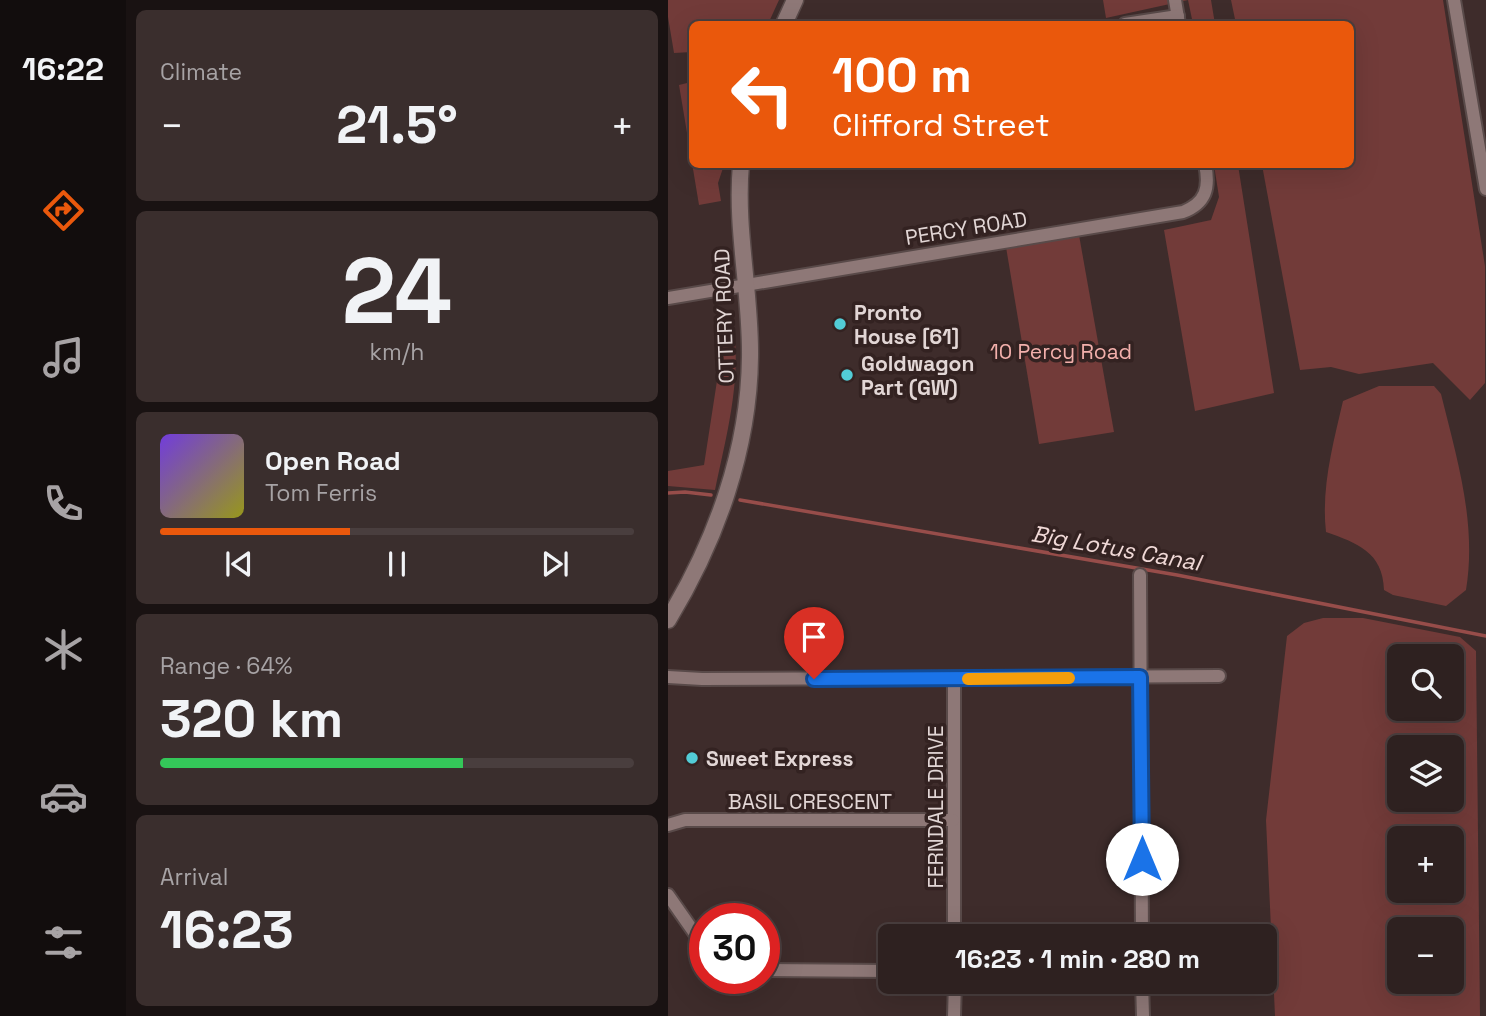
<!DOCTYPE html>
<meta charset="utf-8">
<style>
:root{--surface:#2e2120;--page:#3a2e2d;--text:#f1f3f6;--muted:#a7a3a5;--line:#493e3e;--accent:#ea580c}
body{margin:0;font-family:"Space Grotesk",sans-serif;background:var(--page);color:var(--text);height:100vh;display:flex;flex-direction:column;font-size:26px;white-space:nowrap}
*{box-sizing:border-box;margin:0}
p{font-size:23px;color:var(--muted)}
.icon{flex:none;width:38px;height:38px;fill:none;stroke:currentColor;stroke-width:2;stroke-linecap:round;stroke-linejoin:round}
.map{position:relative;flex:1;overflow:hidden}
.panel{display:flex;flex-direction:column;gap:10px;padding:10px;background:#191212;width:542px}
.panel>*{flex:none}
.guide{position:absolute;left:21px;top:21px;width:665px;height:147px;border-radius:10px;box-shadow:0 7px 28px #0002,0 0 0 2px var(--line);background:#ea580c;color:#fff;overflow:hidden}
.controls{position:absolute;left:719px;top:644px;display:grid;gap:14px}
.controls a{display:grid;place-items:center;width:77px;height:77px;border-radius:10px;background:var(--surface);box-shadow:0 7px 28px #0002,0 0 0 2px var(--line);font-size:35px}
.speed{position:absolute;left:21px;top:903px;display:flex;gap:14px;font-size:35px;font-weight:700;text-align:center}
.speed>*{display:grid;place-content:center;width:91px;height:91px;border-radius:50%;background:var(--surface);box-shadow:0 7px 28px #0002,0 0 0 2px var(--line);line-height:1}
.speed .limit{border:10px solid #d22;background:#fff;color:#111}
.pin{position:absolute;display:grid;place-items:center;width:60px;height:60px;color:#fff;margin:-72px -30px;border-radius:50% 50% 50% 0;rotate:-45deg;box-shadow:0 0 7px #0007}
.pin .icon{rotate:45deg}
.me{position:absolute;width:77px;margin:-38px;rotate:0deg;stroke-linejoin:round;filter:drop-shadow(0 0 5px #0008)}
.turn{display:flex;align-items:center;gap:24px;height:147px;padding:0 28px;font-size:32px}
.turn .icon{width:91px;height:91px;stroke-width:2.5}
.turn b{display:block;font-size:49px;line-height:60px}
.big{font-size:52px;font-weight:800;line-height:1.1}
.panel .widget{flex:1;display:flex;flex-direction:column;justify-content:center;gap:10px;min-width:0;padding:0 24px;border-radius:10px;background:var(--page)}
.panel .dial{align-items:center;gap:0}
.dial b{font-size:91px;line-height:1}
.song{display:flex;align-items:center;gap:21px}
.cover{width:84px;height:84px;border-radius:10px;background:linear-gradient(135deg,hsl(260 70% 55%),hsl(60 70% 35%))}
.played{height:7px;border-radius:4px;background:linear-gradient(90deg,var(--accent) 40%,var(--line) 40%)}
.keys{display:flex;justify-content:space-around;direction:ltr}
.heat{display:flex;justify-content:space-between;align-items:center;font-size:38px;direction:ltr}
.charge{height:10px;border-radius:5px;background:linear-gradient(90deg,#34c759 64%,var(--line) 0)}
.trip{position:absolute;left:210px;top:924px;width:399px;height:70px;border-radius:10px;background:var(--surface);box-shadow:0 7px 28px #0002,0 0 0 2px var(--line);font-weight:800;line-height:70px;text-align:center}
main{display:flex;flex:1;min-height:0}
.tab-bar{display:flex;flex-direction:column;width:126px;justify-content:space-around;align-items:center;background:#120d0d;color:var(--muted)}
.tab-bar .icon{width:49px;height:49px}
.tab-bar .on{color:var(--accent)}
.tab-bar b{font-size:32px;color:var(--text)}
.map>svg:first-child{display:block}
.green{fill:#723b39;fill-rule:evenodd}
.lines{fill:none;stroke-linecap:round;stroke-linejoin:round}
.stream{stroke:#974d4a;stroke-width:3.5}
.minor-casing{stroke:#594a49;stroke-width:16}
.tertiary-casing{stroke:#594a49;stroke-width:19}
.minor{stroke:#8e7877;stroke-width:12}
.tertiary{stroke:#8e7877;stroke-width:16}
.route-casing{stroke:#114b97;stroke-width:18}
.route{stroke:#1a73e8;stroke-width:12}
.slow{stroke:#f59e0b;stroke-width:12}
.poi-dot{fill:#52ccd6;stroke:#332221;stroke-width:2.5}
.labels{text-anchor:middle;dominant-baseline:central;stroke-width:7;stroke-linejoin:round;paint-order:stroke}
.street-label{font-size:21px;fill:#e2d6d5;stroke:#332221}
.poi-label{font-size:21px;font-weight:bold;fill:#e2d6d5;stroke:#332221;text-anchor:start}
.park-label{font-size:21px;fill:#f3b0ac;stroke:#332221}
.water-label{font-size:23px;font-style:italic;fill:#f0d9d7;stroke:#332221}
</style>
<main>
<nav class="tab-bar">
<b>16:22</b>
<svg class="icon on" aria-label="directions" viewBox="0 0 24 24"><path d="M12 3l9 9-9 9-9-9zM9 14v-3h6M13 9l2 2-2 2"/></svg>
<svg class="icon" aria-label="music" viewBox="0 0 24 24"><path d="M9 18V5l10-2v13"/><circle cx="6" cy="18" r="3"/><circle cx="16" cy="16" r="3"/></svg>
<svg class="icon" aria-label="phone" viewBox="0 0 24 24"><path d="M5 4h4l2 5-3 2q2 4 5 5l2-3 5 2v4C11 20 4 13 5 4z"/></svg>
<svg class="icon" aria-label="climate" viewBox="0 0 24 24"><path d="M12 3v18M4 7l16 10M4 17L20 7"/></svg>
<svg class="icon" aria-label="car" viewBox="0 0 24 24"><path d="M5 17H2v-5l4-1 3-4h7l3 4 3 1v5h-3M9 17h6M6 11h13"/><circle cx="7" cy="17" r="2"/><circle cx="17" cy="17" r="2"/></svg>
<svg class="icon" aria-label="filters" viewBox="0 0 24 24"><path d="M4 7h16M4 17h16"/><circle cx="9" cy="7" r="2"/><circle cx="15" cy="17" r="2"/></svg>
</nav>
<section class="panel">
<div class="widget"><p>Climate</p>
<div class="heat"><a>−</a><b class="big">21.5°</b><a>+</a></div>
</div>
<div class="widget dial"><b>24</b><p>km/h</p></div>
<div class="widget">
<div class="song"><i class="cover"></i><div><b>Open Road</b><p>Tom Ferris</p></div></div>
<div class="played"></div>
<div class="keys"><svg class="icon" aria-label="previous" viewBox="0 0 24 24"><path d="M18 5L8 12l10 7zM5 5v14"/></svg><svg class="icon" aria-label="pause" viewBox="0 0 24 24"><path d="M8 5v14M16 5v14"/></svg><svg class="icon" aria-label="next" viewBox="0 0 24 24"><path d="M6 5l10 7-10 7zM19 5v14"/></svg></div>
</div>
<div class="widget"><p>Range · 64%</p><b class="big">320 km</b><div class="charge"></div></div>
<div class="widget"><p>Arrival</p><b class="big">16:23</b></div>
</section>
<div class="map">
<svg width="818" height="1016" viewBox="0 0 818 1016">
<rect width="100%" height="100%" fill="#3e2c2b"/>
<g class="green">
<path d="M0 0H111L100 24H24V52L6 53 0 17Z"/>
<path d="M435 0H543L547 24H525L520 0 438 18Z"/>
<path d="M563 0H775L817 266V383L802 400 765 363 691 374 663 367 632 370 594 165 682 164V24H568Z"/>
<path d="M19 83H24V164L56 165 50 183 53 201 31 205 11 85Z"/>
<path d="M546 165H570L606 393 527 411 496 230 543 220 551 197Z"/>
<path d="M411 235 446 432 371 444 338 247Z"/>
<path d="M57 329H66C73 382 58 438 47 490L0 486V471L36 465Z"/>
<path d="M711 386H766L773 394C789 459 809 523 798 590L778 606 725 595 716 590C715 552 689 543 658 532 653 488 665 444 675 401Z"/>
<path d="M655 618H695L792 637 808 651 812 1016H607L598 820 619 636 636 623ZM732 656H784V709H732ZM732 747H784V800H732ZM732 838H784V891H732ZM732 929H784V982H732Z"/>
</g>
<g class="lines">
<g class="stream">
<path d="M0 493 17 492 43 495"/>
<path d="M72 500 509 575 818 636"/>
</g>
<defs>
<g id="minor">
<path d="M507 0 511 24"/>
<path d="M786 0 818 189"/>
<path d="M457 24 510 16"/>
<path d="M0 298 515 212C538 203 542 188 537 164"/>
<path d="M472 575 474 936"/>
<path d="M0 677 34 679 551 676"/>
<path d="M286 679V936"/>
<path d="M0 825 17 820H285"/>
<path d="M0 895 37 948"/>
<path d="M96 970 222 971"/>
<path d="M474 982 475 1016"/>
<path d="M286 1016 287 982"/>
</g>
<g id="tertiary">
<path d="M116 24 127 0"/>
<path d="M0 620C48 541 81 450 82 357 83 293 67 228 73 164"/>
</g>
</defs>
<use href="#minor" class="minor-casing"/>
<use href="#tertiary" class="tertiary-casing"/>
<use href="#minor" class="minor"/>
<use href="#tertiary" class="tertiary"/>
</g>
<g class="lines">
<defs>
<path id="route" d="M146 679 472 677 474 859"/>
</defs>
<use href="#route" class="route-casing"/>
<use href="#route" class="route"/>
<path class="slow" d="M300 679 401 678"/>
</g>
<g class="poi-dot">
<circle cx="172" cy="324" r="7"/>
<circle cx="179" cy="375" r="7"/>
<circle cx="24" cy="758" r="7"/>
</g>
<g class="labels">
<g class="street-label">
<text transform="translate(298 228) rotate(-9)">PERCY ROAD</text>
<text transform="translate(56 316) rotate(-92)">OTTERY ROAD</text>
<text x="142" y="801">BASIL CRESCENT</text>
<text transform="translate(267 807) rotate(-90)">FERNDALE DRIVE</text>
</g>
<g class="poi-label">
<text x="186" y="312">Pronto<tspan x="186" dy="24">House [61]</tspan></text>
<text x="193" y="363">Goldwagon<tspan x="193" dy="24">Part (GW)</tspan></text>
<text x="38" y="758">Sweet Express</text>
</g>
<g class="park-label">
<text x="393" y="351">10 Percy Road</text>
</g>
<g class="water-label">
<text transform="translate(448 548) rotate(10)">Big Lotus Canal</text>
</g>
</g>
</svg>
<div class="controls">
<a><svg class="icon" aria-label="search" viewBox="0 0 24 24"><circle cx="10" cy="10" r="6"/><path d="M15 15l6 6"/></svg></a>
<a><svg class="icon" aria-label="layers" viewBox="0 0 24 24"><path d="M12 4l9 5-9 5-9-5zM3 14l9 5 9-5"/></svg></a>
<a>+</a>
<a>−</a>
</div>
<div class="speed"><div class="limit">30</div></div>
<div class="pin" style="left:146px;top:679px;background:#d93025"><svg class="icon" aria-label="arrive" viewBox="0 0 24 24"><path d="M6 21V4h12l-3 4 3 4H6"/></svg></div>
<svg class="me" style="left:474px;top:859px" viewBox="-20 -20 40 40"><circle r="19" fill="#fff"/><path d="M0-13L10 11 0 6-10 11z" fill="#1a73e8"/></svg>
<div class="trip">16:23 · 1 min · 280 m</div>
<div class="guide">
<div class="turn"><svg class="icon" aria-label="left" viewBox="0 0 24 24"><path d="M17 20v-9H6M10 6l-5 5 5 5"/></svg><div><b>100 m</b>Clifford Street</div></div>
</div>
</div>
</main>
